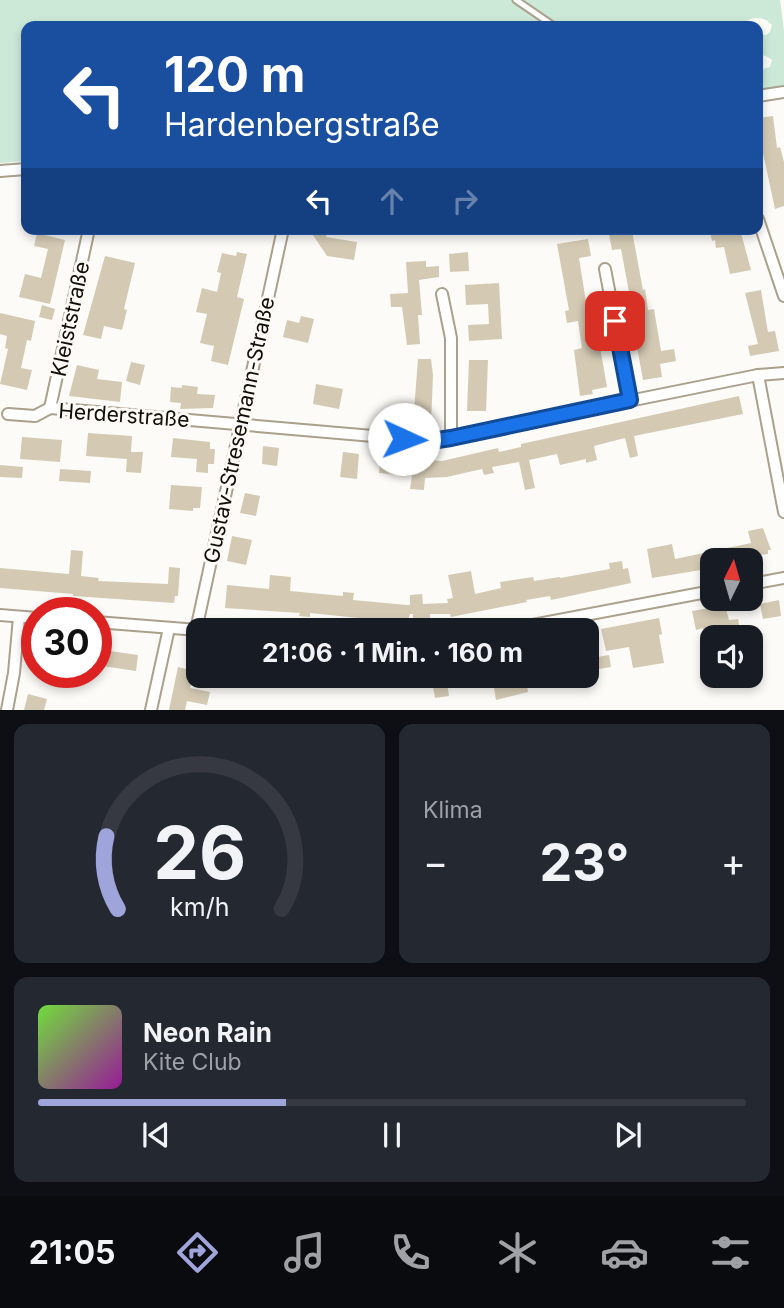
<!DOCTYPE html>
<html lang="de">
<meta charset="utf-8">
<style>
:root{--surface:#171b24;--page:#242831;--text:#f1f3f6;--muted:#9ea1a6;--line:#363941;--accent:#9fa4da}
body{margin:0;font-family:Inter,sans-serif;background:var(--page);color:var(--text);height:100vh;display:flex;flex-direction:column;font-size:26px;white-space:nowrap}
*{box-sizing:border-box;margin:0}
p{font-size:23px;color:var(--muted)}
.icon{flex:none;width:38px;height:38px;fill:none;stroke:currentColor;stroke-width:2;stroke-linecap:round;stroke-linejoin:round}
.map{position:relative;height:710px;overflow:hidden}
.panel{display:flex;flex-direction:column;gap:14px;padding:14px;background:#0d0f14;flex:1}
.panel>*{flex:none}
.hud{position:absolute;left:21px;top:21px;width:742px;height:214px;border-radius:14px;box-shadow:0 4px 10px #0003;background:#1a4fa0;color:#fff;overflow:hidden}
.needle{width:46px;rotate:5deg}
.tools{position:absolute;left:700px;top:548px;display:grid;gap:14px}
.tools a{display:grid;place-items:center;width:63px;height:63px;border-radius:14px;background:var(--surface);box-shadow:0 4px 10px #0003;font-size:35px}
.speed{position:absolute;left:21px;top:597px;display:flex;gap:14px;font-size:35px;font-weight:700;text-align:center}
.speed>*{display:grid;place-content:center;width:91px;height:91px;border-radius:50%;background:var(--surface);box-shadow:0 4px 10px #0003;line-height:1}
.speed .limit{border:10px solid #d22;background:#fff;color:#111}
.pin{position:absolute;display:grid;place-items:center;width:60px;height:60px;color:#fff;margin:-30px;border-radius:14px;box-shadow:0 4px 10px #0006}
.me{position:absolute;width:77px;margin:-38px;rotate:92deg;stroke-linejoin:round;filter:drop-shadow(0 0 5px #0008)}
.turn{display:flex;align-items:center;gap:24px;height:147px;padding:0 28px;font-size:32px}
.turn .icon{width:91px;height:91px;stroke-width:2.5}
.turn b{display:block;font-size:49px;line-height:60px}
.lanes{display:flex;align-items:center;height:66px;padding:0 28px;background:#0003;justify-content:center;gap:35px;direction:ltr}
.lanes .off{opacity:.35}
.big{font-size:52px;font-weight:700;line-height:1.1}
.panel .tile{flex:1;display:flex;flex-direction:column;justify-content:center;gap:10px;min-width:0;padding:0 24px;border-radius:14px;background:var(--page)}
.panel .dial{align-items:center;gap:0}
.dial svg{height:182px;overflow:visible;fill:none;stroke:var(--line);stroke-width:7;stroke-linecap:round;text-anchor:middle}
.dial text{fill:var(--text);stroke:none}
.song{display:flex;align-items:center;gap:21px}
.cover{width:84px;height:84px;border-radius:10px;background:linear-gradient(135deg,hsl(100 70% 55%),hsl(300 70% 35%))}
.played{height:7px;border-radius:4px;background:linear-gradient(90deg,var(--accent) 35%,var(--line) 35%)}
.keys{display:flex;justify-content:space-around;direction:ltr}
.heat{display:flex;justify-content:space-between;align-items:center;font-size:38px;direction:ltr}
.panel .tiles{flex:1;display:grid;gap:14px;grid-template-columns:1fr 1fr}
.tile:last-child{grid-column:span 2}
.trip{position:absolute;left:186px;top:618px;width:413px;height:70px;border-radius:14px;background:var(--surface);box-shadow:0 4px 10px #0003;font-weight:700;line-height:70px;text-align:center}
.menu{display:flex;height:112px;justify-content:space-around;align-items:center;background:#090b0e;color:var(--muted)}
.menu .icon{width:49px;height:49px}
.menu .on{color:var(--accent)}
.menu b{font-size:32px;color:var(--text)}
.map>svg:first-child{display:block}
.green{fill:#cce8d6}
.building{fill:#d4cab4}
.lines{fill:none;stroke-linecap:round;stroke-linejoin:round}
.service-casing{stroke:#aaa08b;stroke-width:9}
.minor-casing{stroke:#aaa08b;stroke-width:14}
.service{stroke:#fff;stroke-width:5}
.minor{stroke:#fff;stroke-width:10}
.route-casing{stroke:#114b97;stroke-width:18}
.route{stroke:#1a73e8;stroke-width:12}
.labels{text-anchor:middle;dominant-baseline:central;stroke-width:6;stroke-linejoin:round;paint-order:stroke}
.street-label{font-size:21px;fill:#120e07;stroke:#fdfbf7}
</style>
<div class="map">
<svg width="784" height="710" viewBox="0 0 784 710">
<rect width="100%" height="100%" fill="#fdfbf7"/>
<path class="green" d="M0 0H780L784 31V87L758 90V70L770 67 772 60 766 56 758 55V35H766L770 32 772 25C764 17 756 16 746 21L745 26H26V161L0 163Z"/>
<g class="building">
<path d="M773 116 777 148 780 147 784 162V206L775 209 758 130V118Z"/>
<path d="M309 229H328L326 237 357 242 354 260 327 256Z"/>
<path d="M719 229H740L751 270 730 274 724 247 716 248 715 240 712 241 710 231Z"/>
<path d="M625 231H632L643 290 645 289 648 310 654 309 661 351 674 349 676 361 660 364 662 377 643 380 637 347 633 348 630 330H633L626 292H629L621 249 612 250 609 234Z"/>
<path d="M37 233 65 240 50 304 19 297 25 274 41 278 48 249 34 246Z"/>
<path d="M588 239 591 256 579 258 586 302 592 301 607 387 592 390 593 394 580 396 574 350 582 348 578 321 567 323 565 311 569 310 557 244Z"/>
<path d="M237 252 247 254 237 297 244 299 228 365 211 361 214 346 200 343 207 314 196 312 202 288 217 292 221 273 217 272 222 253 236 256Z"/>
<path d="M468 252 469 271 450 272 449 254Z"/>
<path d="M105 256 135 263 124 309 127 310 122 330 104 326 101 339 83 335Z"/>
<path d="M426 261V267L439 266V277L419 280 422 315H418L420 344 407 345 402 307H391L390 294 408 293 406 262Z"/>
<path d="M499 283 502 339 469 341 468 325 489 324 488 304 466 305 465 285Z"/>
<path d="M761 290 768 332 775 331 779 351 750 356 748 346 758 344 745 293Z"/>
<path d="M42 305 55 309 52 320 39 317Z"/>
<path d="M0 313 35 321 31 341 27 340 21 368 32 370 27 390 0 384 8 349 5 348 7 336 0 334Z"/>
<path d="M301 316 314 319 308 343 283 337 287 320 299 323Z"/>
<path d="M418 359H431L433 375 431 425 413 423Z"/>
<path d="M469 360H488L486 411H467Z"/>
<path d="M131 362 145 365 140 385 126 381Z"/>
<path d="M77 365 99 370 97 379 122 382 120 402 69 396Z"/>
<path d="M316 384 343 389 339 409 313 404Z"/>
<path d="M182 385 198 387 197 394 215 395 213 408 180 409 181 403 170 402 171 387 182 388Z"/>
<path d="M739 396 743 414 634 436 638 456 630 458 625 438 594 446 597 460 586 463V459L560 465 557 454 529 460 535 488 525 490 519 462 492 467 494 473 484 475 482 469 447 477 425 478 424 490 410 489 412 476H410L379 473 381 456 442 461 498 448 499 452 521 447V444Z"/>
<path d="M88 433 132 436 131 452H143L141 473 126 472 127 459 86 456Z"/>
<path d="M22 437 62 440 60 462 20 459Z"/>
<path d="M173 438 210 442V449H215L214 464H208V473L196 472 197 459 171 457Z"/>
<path d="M263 446 279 448 277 466 262 464Z"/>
<path d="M343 452 359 454 357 479 340 477Z"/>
<path d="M0 465 23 467 22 478 0 477Z"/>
<path d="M60 469 91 471 90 483 59 481Z"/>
<path d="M171 485 202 487 200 508H193V511L169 509Z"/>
<path d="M245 493 260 496 256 516 240 513Z"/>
<path d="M763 528 771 550H768V554L761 555 762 559 705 560 707 569 652 578 647 549 672 544 675 559 751 543 748 531Z"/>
<path d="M232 536 252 540 246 565 227 561Z"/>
<path d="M71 550 83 551 81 576 99 578 98 581 168 584 169 567 180 568 178 596H175L174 603 73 596V594L0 588V568L69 574Z"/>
<path d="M622 561 623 569 628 568 631 583 551 600 550 596 526 600 527 602 451 617 450 614H430V621L413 622V614H410L407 623 310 613V617L299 616 300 613 225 608 227 585 269 589 270 575 291 577 290 591 343 596V592L354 593 353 600 407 605H410V595L422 594 423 604 448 603 447 599 453 598 448 575 471 571 475 594 501 588 500 582 533 577 534 581 560 577V578L610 569 609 563Z"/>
<path d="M779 600 781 616 763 619 760 604Z"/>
<path d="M722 606V609L726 608 729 620 738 619 740 630 719 634V637H705L703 628 696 630 692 611Z"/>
<path d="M659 618 662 634 659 635 664 663 633 668 629 647 606 651 601 629Z"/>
<path d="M96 649 138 655 136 671 96 665Z"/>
<path d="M609 655 611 667 586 671V659Z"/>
<path d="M178 667 194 671 190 688 210 692 207 705 187 701 185 710H169Z"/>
<path d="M431 676H446L449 696 435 698Z"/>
<path d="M492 676H526L528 692 496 700Z"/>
<path d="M28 694 47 699 44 710H24Z"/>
</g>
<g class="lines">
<defs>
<path id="service" d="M516 0 554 26"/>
<g id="minor">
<path d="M758 96 784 92"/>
<path d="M0 171 26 169"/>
<path d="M758 219 784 296"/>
<path d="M605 269 630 400"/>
<path d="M442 294 451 338V438"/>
<path d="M758 375 784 512"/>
<path d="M50 408 89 229"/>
<path d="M8 414 35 416 50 408 431 441 758 375 784 373"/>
<path d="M751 584 784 578"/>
<path d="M0 615 37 618"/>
<path d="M96 622 198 630"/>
<path d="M196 630 283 229"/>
<path d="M506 630 712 591"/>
<path d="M7 710 14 673 19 617"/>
<path d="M151 710 169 628"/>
</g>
</defs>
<use href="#service" class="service-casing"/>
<use href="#minor" class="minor-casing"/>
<use href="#service" class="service"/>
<use href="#minor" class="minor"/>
</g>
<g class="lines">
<defs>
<path id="route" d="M404 439 431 441 451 438 630 400 615 321"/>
</defs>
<use href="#route" class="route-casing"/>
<use href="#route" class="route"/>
</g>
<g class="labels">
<g class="street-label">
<text transform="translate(70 319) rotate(-78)">Kleiststraße</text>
<text transform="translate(124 415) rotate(4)">Herderstraße</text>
<text transform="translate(239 430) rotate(-78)">Gustav-Stresemann-Straße</text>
</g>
</g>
</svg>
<div class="tools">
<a><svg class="needle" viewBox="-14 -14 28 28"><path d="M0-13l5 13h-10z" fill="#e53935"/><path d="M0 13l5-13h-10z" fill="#9ea1a6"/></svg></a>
<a><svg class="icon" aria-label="sound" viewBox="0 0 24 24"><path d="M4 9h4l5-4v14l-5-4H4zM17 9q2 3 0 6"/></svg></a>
</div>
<div class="speed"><div class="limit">30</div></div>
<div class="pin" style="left:615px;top:321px;background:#d93025"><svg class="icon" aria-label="arrive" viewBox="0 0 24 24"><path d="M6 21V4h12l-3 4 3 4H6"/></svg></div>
<svg class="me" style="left:404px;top:439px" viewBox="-20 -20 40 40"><circle r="19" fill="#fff"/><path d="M0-13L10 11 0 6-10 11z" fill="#1a73e8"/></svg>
<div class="trip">21:06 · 1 Min. · 160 m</div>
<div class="hud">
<div class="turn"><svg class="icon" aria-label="left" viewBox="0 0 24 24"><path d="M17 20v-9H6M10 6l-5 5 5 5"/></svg><div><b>120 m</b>Hardenbergstraße</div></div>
<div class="lanes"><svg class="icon" aria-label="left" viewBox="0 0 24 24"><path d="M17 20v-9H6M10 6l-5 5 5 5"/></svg><svg class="icon off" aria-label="ahead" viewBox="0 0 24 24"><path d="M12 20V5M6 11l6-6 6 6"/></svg><svg class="icon off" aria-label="right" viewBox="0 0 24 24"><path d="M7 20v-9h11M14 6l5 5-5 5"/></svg></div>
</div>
</div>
<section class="panel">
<div class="tiles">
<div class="tile dial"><svg viewBox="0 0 100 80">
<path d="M14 69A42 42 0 1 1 86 69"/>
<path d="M14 69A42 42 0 0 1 9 37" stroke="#9fa4da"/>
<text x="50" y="56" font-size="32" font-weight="700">26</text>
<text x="50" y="72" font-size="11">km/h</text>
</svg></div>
<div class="tile"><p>Klima</p>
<div class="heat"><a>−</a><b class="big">23°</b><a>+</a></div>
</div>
<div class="tile">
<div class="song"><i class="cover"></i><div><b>Neon Rain</b><p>Kite Club</p></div></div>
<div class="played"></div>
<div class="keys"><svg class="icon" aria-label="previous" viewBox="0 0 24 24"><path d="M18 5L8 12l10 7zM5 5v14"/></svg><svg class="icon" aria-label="pause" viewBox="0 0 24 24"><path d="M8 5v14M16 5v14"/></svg><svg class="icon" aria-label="next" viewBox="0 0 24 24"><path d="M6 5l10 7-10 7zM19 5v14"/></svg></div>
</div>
</div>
</section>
<nav class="menu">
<b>21:05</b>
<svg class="icon on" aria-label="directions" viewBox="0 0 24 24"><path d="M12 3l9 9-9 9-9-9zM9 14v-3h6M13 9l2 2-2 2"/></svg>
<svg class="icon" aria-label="music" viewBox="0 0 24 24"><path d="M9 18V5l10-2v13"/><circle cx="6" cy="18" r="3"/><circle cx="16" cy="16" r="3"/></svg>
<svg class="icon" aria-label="phone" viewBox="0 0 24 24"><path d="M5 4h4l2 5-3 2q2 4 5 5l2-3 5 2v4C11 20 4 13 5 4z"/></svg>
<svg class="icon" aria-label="climate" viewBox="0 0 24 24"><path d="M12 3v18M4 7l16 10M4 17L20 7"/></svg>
<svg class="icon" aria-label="car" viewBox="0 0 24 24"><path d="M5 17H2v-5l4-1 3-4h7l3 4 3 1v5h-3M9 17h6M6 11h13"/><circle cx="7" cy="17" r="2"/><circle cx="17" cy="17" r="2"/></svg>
<svg class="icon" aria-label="filters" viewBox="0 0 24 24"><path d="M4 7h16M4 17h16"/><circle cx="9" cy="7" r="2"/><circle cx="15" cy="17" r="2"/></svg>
</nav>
